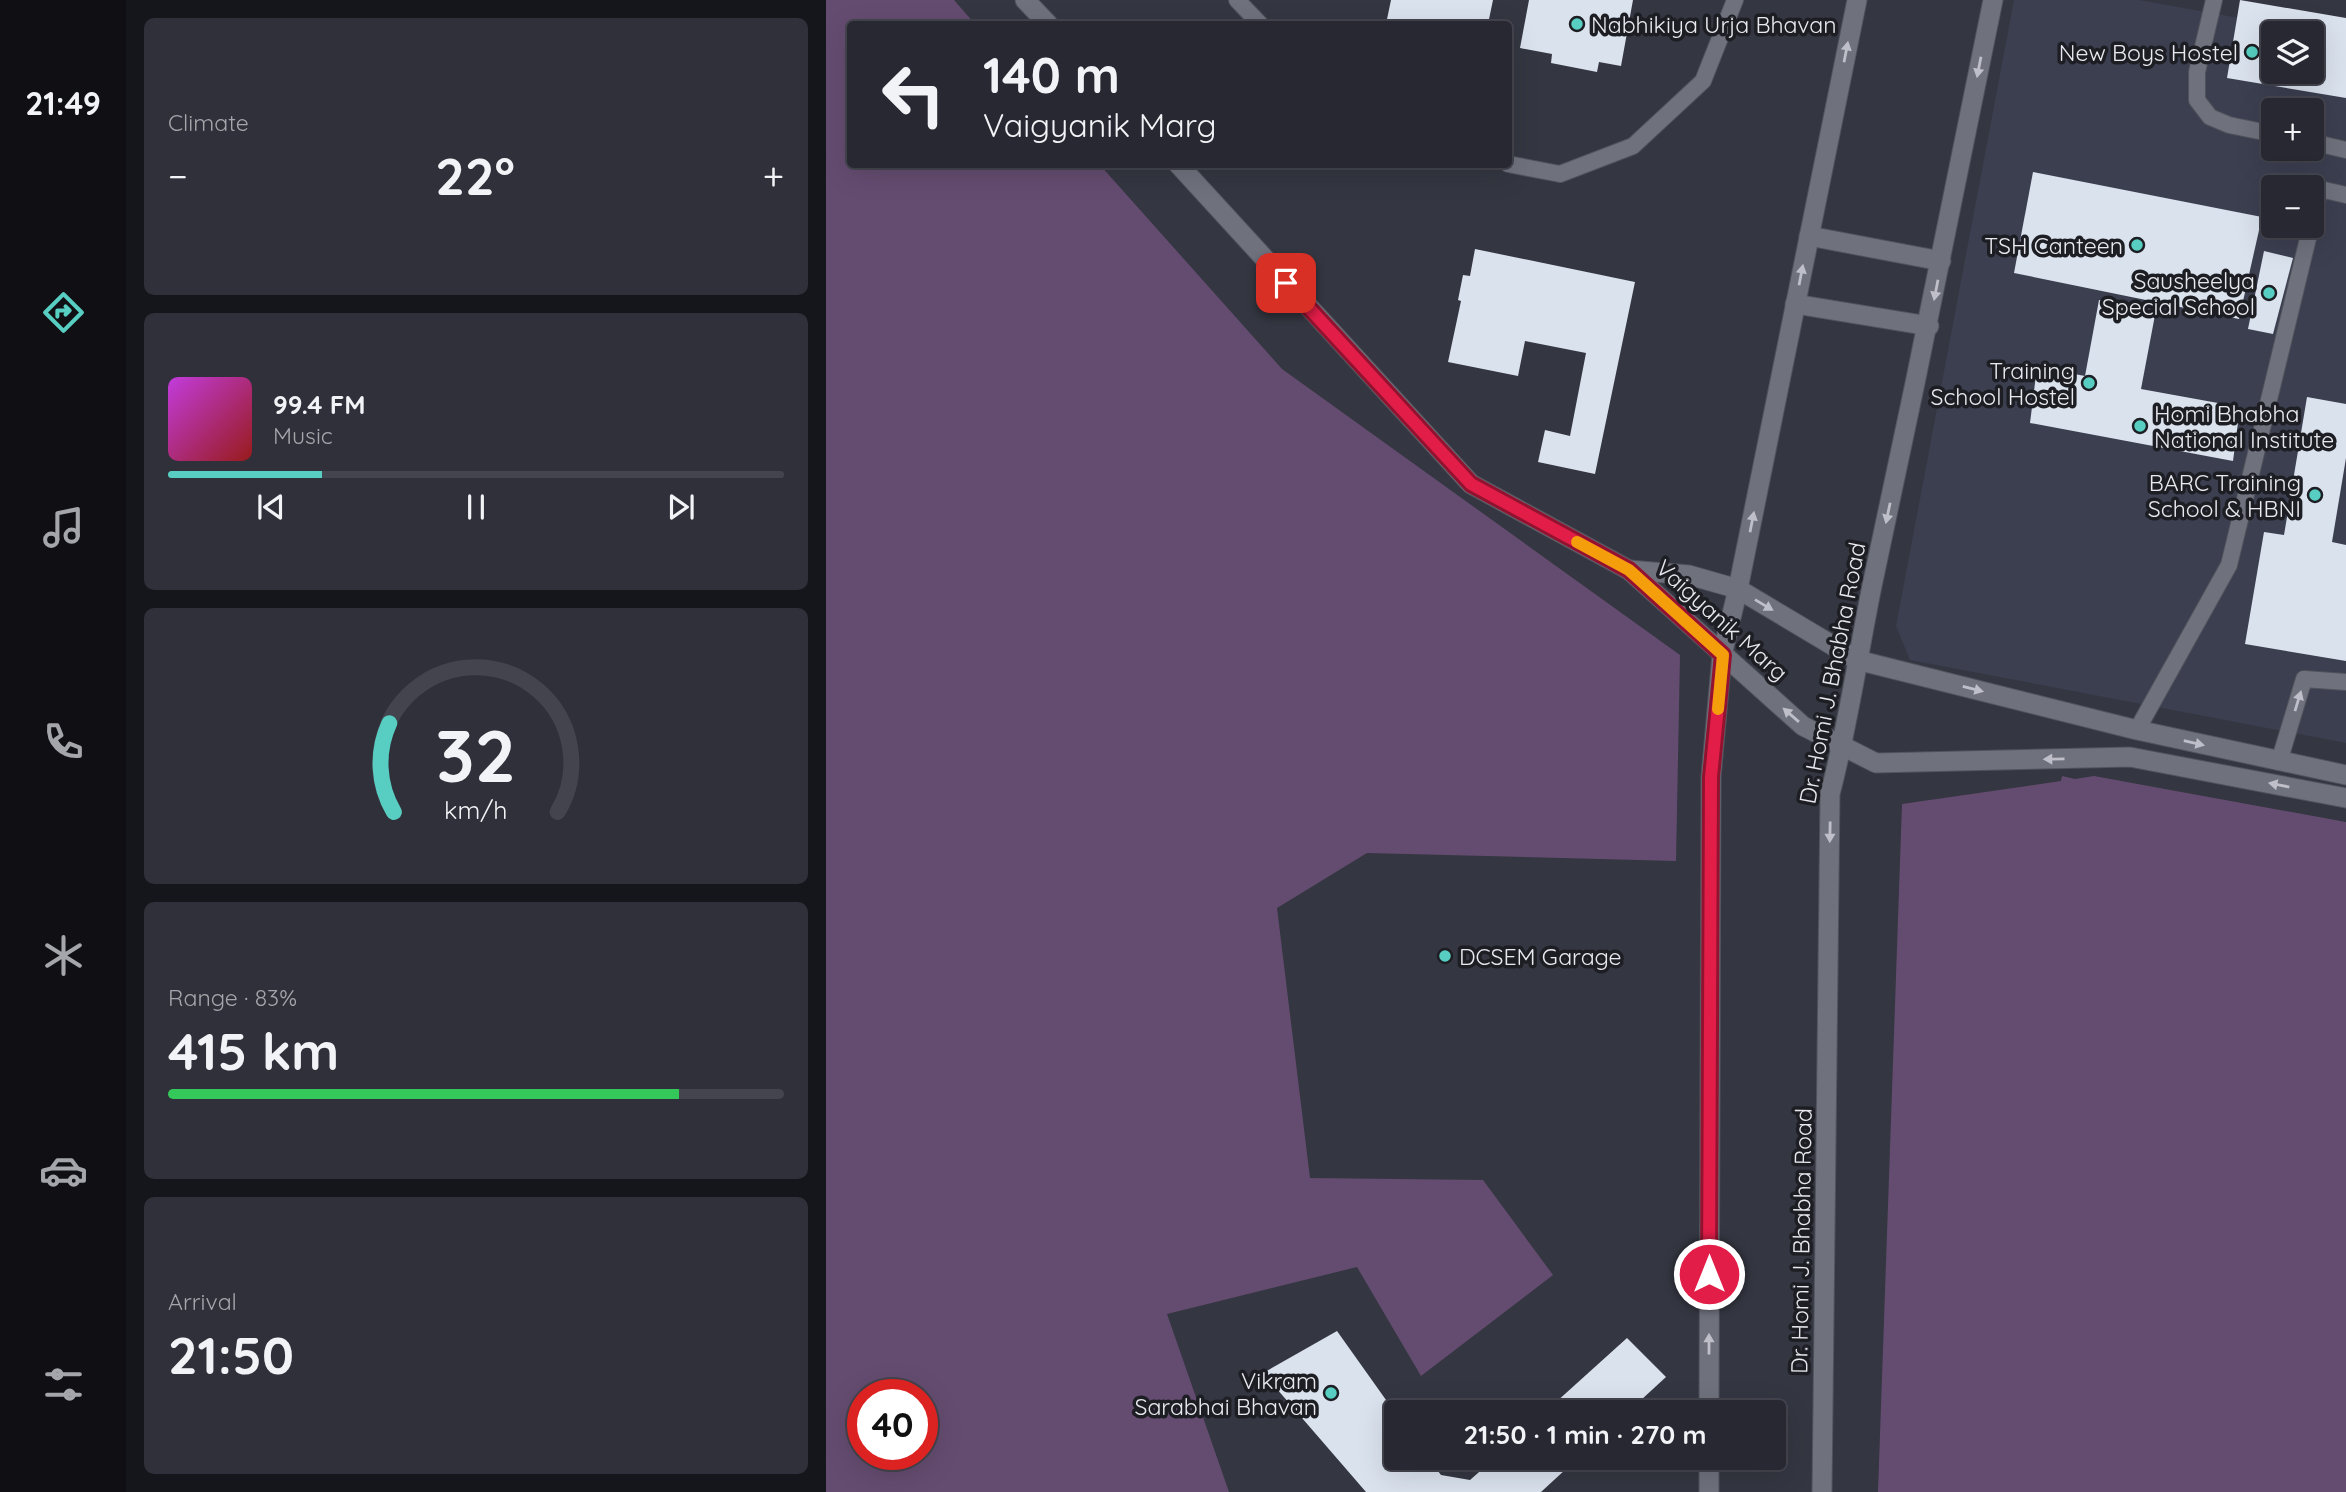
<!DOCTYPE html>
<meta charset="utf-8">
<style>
:root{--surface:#272831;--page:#2f3039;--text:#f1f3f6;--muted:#a4a6ab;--line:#43444d;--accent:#57cec1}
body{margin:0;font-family:Quicksand,sans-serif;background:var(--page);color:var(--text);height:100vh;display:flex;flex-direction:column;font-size:26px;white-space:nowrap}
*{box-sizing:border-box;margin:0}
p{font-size:23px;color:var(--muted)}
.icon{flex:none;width:38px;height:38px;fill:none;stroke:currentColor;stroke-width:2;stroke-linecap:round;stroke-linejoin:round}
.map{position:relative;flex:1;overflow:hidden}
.side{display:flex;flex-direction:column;gap:18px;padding:18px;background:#15161b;width:700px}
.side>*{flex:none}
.hud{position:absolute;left:21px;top:21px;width:665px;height:147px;border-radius:7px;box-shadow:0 7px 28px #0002,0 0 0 2px var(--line);background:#272831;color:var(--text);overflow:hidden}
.controls{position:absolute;left:1435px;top:21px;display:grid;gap:14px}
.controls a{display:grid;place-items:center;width:63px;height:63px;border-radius:7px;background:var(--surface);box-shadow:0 7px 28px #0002,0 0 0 2px var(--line);font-size:35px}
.speed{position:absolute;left:21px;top:1379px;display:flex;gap:14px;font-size:35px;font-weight:700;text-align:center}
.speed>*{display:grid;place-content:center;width:91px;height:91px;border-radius:50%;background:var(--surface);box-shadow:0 7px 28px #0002,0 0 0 2px var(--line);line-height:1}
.speed .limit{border:10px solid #d22;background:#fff;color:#111}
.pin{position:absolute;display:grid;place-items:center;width:60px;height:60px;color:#fff;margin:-30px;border-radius:14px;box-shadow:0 4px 10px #0006}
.me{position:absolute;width:77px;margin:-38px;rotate:0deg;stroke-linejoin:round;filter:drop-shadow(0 0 5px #0008)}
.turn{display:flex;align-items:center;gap:24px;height:147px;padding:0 21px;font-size:32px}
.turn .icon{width:91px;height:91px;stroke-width:2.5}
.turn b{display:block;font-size:49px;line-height:60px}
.big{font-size:52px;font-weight:700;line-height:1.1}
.side .card{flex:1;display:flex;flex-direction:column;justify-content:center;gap:10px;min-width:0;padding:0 24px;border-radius:10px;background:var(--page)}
.side .dial{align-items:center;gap:0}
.dial svg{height:182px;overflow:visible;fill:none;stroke:var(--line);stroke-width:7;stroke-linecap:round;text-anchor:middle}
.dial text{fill:var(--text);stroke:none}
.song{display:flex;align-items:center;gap:21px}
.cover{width:84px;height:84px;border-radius:10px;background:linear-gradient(135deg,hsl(290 70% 55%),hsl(0 70% 35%))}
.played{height:7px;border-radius:4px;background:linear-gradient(90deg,var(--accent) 25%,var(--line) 25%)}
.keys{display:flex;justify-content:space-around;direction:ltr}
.heat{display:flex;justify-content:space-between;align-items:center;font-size:38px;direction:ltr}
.charge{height:10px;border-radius:5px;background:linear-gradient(90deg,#34c759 83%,var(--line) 0)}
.trip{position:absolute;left:558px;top:1400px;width:402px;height:70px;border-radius:7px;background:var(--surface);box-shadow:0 7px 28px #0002,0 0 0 2px var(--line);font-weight:700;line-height:70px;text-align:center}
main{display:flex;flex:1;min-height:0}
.tab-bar{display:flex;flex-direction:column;width:126px;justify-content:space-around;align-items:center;background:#101014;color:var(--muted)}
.tab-bar .icon{width:49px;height:49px}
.tab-bar .on{color:var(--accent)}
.tab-bar b{font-size:32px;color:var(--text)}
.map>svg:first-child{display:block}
.built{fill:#3c3f50;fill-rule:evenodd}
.green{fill:#644c70;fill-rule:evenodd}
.building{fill:#dae2ee;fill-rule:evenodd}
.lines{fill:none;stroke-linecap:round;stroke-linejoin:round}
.service-casing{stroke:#51535c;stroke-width:18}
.tertiary-casing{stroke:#51535c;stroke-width:21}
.service{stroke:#6f717d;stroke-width:16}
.tertiary{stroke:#6f717d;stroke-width:19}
.oneway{fill:#bebfc8}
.route-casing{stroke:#92132f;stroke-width:18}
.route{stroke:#e11d48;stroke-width:12}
.slow{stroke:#f59e0b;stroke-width:12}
.poi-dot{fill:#57cec1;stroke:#1d1e23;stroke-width:2.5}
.labels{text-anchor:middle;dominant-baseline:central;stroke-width:7;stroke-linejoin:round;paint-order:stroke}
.poi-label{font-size:23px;fill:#e8e9f0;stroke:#1d1e23;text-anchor:end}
.street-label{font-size:23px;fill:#e8e9f0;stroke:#1d1e23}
</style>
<main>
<nav class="tab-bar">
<b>21:49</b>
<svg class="icon on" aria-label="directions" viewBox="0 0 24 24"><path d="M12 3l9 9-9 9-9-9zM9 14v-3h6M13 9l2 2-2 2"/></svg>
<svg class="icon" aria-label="music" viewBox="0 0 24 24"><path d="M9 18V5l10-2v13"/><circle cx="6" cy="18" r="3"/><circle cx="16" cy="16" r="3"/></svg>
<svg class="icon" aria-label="phone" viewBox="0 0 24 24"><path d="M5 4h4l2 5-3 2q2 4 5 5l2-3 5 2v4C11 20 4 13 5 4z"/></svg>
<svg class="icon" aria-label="climate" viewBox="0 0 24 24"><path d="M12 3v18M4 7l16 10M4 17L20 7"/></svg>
<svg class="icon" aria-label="car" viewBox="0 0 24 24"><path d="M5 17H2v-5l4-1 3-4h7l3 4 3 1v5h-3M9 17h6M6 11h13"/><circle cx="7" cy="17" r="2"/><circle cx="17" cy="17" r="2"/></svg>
<svg class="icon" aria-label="filters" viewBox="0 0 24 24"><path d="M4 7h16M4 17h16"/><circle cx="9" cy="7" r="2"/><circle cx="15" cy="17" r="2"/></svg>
</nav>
<section class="side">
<div class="card"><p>Climate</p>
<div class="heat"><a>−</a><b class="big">22°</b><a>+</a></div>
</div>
<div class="card">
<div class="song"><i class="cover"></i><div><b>99.4 FM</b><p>Music</p></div></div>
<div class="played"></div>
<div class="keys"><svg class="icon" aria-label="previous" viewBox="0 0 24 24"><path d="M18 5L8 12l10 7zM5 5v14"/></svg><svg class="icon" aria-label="pause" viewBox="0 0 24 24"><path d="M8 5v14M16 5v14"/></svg><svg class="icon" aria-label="next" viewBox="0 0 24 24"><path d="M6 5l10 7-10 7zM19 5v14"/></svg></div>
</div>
<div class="card dial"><svg viewBox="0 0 100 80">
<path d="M14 69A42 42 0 1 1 86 69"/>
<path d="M14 69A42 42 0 0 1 12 30" stroke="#57cec1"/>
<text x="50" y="56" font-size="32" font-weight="700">32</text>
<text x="50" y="72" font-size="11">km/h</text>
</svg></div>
<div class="card"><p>Range · 83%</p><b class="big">415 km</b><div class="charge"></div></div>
<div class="card"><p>Arrival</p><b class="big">21:50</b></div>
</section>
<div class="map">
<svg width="1520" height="1492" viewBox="0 0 1520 1492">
<rect width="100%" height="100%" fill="#343641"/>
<path class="built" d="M1188 0H1313L1520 37V743L1084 660 1070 626ZM1447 33H1486V72H1447ZM1447 110H1486V149H1447ZM1447 187H1486V226H1447Z"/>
<g class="green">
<path d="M0 0H128L149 24H24V164L274 165 456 369 854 655 850 861 541 853 451 908 484 1178 657 1180 727 1275 595 1376 531 1267 341 1314 403 1492H0ZM37 1395H96V1454H37Z"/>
<path d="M1236 776 1249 779 1268 776 1520 822V1492H1052L1076 804 1235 781Z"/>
</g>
<g class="building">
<path d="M565 0H667L662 24H560Z"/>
<path d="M703 0H807L795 66 773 62 771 72 725 63 726 54 694 48Z"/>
<path d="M1414 0 1520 18V98L1401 78ZM1447 33H1486V72H1447Z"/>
<path d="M1207 172 1436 217 1413 319 1188 273Z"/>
<path d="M649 249 809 282 769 474 712 462 719 430 744 436 760 353 699 341 692 376 622 362 635 301 632 300 637 275 644 276Z"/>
<path d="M1438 251 1467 258 1447 334 1422 329Z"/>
<path d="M1273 300 1329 315 1315 389 1414 407 1407 461 1204 423 1211 367 1259 376Z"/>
<path d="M1481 397 1520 404V458L1506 542 1520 545V661L1419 644 1438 532 1458 535Z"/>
<path d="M511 1331 570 1414V1458H602L615 1475 644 1480 669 1458H752L715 1492H540L437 1373Z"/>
<path d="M801 1338 840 1377 802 1412H719Z"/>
</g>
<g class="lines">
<defs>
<g id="service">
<path d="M411 0 434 24"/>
<path d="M1388 0 1371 72V100L1384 117 1403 125 1447 134"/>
<path d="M1486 142 1520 150"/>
<path d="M682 164 734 174 807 146 877 81 909 0"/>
<path d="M1486 223 1494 189 1520 195"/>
<path d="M1311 730 1403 565 1485 226"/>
<path d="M1453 762 1478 679 1520 682"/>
</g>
<g id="tertiary">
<path d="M199 0 222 24"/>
<path d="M352 164 645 484 803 570 977 726 1050 763 1304 757 1520 798"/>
<path d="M983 236 1115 261"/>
<path d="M969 304 1103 326"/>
<path d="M803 570 863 575 912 589 1031 660 1311 730 1520 775"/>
<path d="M883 1412 885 777 896 655 912 589 1031 0"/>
<path d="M883 1492V1458"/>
<path d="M996 1492 1004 794C1022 726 1032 655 1046 586 1088 391 1128 196 1167 0"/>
</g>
</defs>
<use href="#service" class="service-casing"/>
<use href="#tertiary" class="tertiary-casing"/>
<use href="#service" class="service"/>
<use href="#tertiary" class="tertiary"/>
</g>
<defs><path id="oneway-solid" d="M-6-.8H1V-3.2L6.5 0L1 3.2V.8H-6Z" transform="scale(1.75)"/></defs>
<g class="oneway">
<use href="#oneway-solid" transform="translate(1020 52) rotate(-79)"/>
<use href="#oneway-solid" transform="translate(1153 67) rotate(101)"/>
<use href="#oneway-solid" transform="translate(975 275) rotate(-79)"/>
<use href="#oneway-solid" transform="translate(1110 290) rotate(101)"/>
<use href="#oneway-solid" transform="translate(1062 513) rotate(102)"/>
<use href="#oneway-solid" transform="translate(926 522) rotate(-79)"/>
<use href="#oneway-solid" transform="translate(938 605) rotate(31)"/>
<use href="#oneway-solid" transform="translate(1147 689) rotate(14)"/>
<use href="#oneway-solid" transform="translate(1472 701) rotate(-73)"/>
<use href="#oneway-solid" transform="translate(965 715) rotate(-139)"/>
<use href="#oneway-solid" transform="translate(1368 743) rotate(13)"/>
<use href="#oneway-solid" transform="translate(1228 759) rotate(179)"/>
<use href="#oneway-solid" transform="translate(1453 785) rotate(-169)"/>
<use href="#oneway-solid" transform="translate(1004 832) rotate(91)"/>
<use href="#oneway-solid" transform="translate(883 1344) rotate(-90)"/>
</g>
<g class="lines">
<defs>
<path id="route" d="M460 283 645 484 803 570 897 655 885 777 883 1274"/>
</defs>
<use href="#route" class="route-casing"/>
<use href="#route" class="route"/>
<path class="slow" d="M751 542 803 570 897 655 892 709"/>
</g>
<g class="poi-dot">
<circle cx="751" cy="24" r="7"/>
<circle cx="1426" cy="52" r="7"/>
<circle cx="1311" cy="245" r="7"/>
<circle cx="1443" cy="293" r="7"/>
<circle cx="1263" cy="383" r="7"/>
<circle cx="1314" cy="426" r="7"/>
<circle cx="1489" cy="495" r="7"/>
<circle cx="619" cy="956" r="7"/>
<circle cx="505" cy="1393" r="7"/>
</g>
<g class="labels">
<g class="poi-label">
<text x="765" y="24" text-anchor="start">Nabhikiya Urja Bhavan</text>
<text x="1412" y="52">New Boys Hostel</text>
<text x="1297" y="245">TSH Canteen</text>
<text x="1429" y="280">Sausheelya<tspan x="1429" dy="26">Special School</tspan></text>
<text x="1249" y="370">Training<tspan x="1249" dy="26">School Hostel</tspan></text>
<text x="1328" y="413" text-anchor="start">Homi Bhabha<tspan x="1328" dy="26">National Institute</tspan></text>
<text x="1475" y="482">BARC Training<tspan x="1475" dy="26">School &amp; HBNI</tspan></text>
<text x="633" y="956" text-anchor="start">DCSEM Garage</text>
<text x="491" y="1380">Vikram<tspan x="491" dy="26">Sarabhai Bhavan</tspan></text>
</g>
<g class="street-label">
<text transform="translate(896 620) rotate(42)">Vaigyanik Marg</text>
<text transform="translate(1006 673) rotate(-79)">Dr. Homi J. Bhabha Road</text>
<text transform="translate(975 1241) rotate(-89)">Dr. Homi J. Bhabha Road</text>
</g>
</g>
</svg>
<div class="controls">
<a><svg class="icon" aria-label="layers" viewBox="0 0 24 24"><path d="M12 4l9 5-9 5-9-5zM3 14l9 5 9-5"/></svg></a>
<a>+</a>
<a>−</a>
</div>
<div class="speed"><div class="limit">40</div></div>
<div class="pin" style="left:460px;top:283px;background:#d93025"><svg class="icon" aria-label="arrive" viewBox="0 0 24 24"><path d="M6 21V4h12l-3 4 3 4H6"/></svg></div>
<svg class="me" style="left:883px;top:1274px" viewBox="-20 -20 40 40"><circle r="17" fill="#e11d48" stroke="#fff" stroke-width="3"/><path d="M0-11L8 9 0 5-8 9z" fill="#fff"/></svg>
<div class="trip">21:50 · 1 min · 270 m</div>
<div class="hud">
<div class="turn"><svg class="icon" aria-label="left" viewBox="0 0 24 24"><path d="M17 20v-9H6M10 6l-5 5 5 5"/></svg><div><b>140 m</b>Vaigyanik Marg</div></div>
</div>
</div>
</main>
